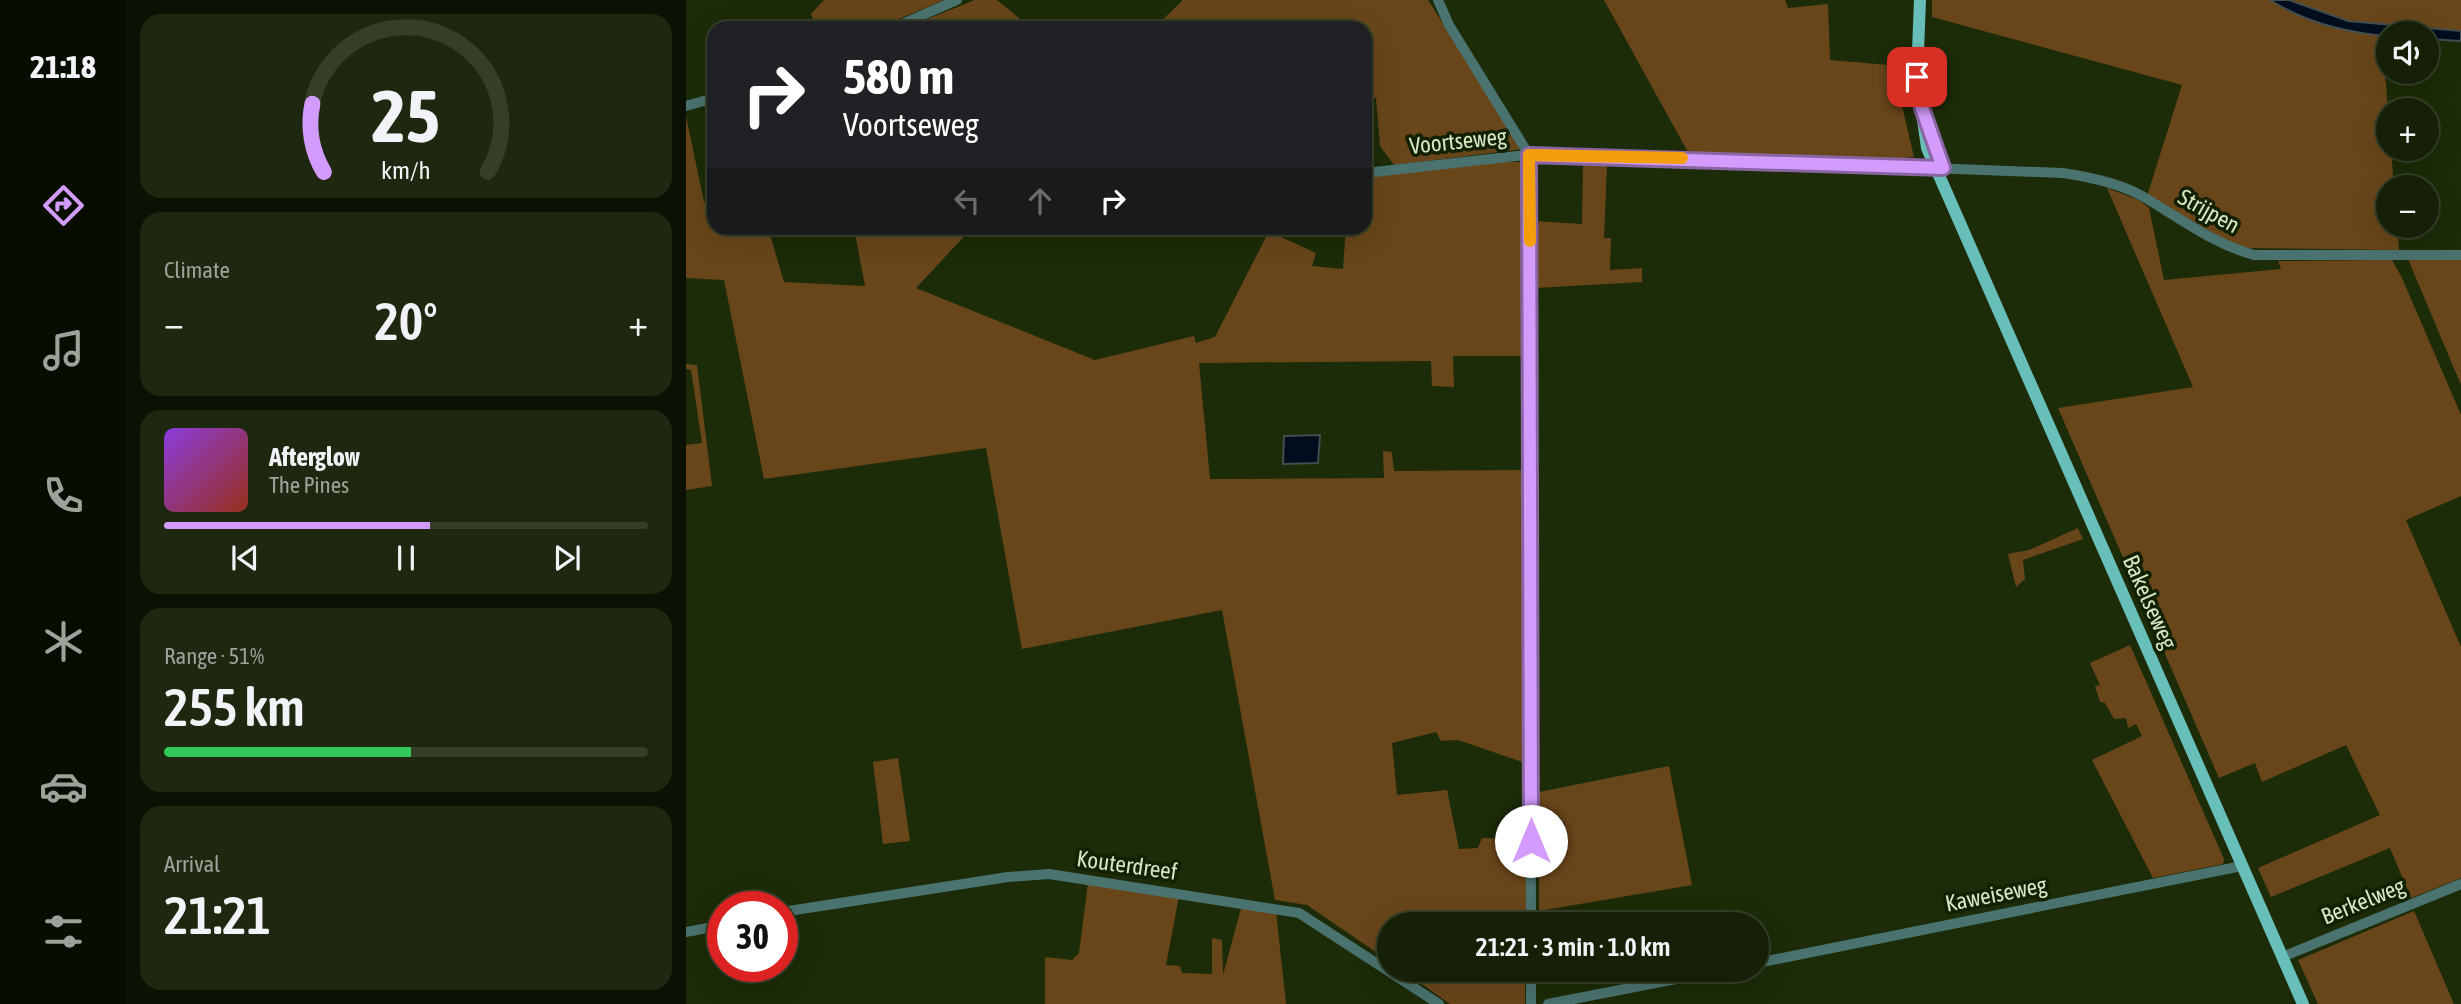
<!DOCTYPE html>
<meta charset="utf-8">
<style>
:root{--surface:#152006;--page:#1e2810;--text:#f1f3f6;--muted:#9da39b;--line:#343e28;--accent:#d39cfc}
body{margin:0;font-family:"Asap Condensed",sans-serif;background:var(--page);color:var(--text);height:100vh;display:flex;flex-direction:column;font-size:26px;white-space:nowrap}
*{box-sizing:border-box;margin:0}
p{font-size:23px;color:var(--muted)}
.icon{flex:none;width:38px;height:38px;fill:none;stroke:currentColor;stroke-width:2;stroke-linecap:round;stroke-linejoin:round}
.map{position:relative;flex:1;overflow:hidden}
.side{display:flex;flex-direction:column;gap:14px;padding:14px;background:#0c1203;width:560px}
.side>*{flex:none}
.banner{position:absolute;left:21px;top:21px;width:665px;height:214px;border-radius:21px;box-shadow:0 7px 28px #0002,0 0 0 2px var(--line);background:#202124;color:#fff;overflow:hidden}
.controls{position:absolute;left:1690px;top:21px;display:grid;gap:14px}
.controls a{display:grid;place-items:center;width:63px;height:63px;border-radius:50%;background:var(--surface);box-shadow:0 7px 28px #0002,0 0 0 2px var(--line);font-size:35px}
.speed{position:absolute;left:21px;top:891px;display:flex;gap:14px;font-size:35px;font-weight:700;text-align:center}
.speed>*{display:grid;place-content:center;width:91px;height:91px;border-radius:50%;background:var(--surface);box-shadow:0 7px 28px #0002,0 0 0 2px var(--line);line-height:1}
.speed .limit{border:10px solid #d22;background:#fff;color:#111}
.pin{position:absolute;display:grid;place-items:center;width:60px;height:60px;color:#fff;margin:-30px;border-radius:14px;box-shadow:0 4px 10px #0006}
.me{position:absolute;width:77px;margin:-38px;rotate:0deg;stroke-linejoin:round;filter:drop-shadow(0 0 5px #0008)}
.turn{display:flex;align-items:center;gap:24px;height:147px;padding:0 21px;font-size:32px}
.turn .icon{width:91px;height:91px;stroke-width:2.5}
.turn b{display:block;font-size:49px;line-height:60px}
.lanes{display:flex;align-items:center;height:66px;padding:0 21px;background:#0003;justify-content:center;gap:35px;direction:ltr}
.lanes .off{opacity:.35}
.big{font-size:52px;font-weight:600;line-height:1.1}
.side .card{flex:1;display:flex;flex-direction:column;justify-content:center;gap:10px;min-width:0;padding:0 24px;border-radius:21px;background:var(--page)}
.side .dial{align-items:center;gap:0}
.dial svg{height:182px;overflow:visible;fill:none;stroke:var(--line);stroke-width:7;stroke-linecap:round;text-anchor:middle}
.dial text{fill:var(--text);stroke:none}
.song{display:flex;align-items:center;gap:21px}
.cover{width:84px;height:84px;border-radius:10px;background:linear-gradient(135deg,hsl(270 70% 55%),hsl(10 70% 35%))}
.played{height:7px;border-radius:4px;background:linear-gradient(90deg,var(--accent) 55%,var(--line) 55%)}
.keys{display:flex;justify-content:space-around;direction:ltr}
.heat{display:flex;justify-content:space-between;align-items:center;font-size:38px;direction:ltr}
.charge{height:10px;border-radius:5px;background:linear-gradient(90deg,#34c759 51%,var(--line) 0)}
.trip{position:absolute;left:691px;top:912px;width:392px;height:70px;border-radius:35px;background:var(--surface);box-shadow:0 7px 28px #0002,0 0 0 2px var(--line);font-weight:600;line-height:70px;text-align:center}
main{display:flex;flex:1;min-height:0}
.tab-bar{display:flex;flex-direction:column;width:126px;justify-content:space-around;align-items:center;background:#080d02;color:var(--muted)}
.tab-bar .icon{width:49px;height:49px}
.tab-bar .active{color:var(--accent)}
.tab-bar b{font-size:32px;color:var(--text)}
.map>svg:first-child{display:block}
.green{fill:#69461a}
.water{fill:#010c1c;stroke:#414e4f;stroke-width:2}
.lines{fill:none;stroke-linecap:round;stroke-linejoin:round}
.minor{stroke:#4a726e;stroke-width:10}
.major{stroke:#68beb8;stroke-width:12}
.route-casing{stroke:#8965a4;stroke-width:18}
.route{stroke:#d39cfc;stroke-width:12}
.slow{stroke:#f59e0b;stroke-width:12}
.labels{text-anchor:middle;dominant-baseline:central;stroke-width:7;stroke-linejoin:round;paint-order:stroke}
.street-label{font-size:23px;fill:#d6e7c5;stroke:#122100}
</style>
<main>
<nav class="tab-bar">
<b>21:18</b>
<svg class="icon active" aria-label="directions" viewBox="0 0 24 24"><path d="M12 3l9 9-9 9-9-9zM9 14v-3h6M13 9l2 2-2 2"/></svg>
<svg class="icon" aria-label="music" viewBox="0 0 24 24"><path d="M9 18V5l10-2v13"/><circle cx="6" cy="18" r="3"/><circle cx="16" cy="16" r="3"/></svg>
<svg class="icon" aria-label="phone" viewBox="0 0 24 24"><path d="M5 4h4l2 5-3 2q2 4 5 5l2-3 5 2v4C11 20 4 13 5 4z"/></svg>
<svg class="icon" aria-label="climate" viewBox="0 0 24 24"><path d="M12 3v18M4 7l16 10M4 17L20 7"/></svg>
<svg class="icon" aria-label="car" viewBox="0 0 24 24"><path d="M5 17H2v-5l4-1 3-4h7l3 4 3 1v5h-3M9 17h6M6 11h13"/><circle cx="7" cy="17" r="2"/><circle cx="17" cy="17" r="2"/></svg>
<svg class="icon" aria-label="filters" viewBox="0 0 24 24"><path d="M4 7h16M4 17h16"/><circle cx="9" cy="7" r="2"/><circle cx="15" cy="17" r="2"/></svg>
</nav>
<section class="side">
<div class="card dial"><svg viewBox="0 0 100 80">
<path d="M14 69A42 42 0 1 1 86 69"/>
<path d="M14 69A42 42 0 0 1 9 39" stroke="#d39cfc"/>
<text x="50" y="56" font-size="32" font-weight="700">25</text>
<text x="50" y="72" font-size="11">km/h</text>
</svg></div>
<div class="card"><p>Climate</p>
<div class="heat"><a>−</a><b class="big">20°</b><a>+</a></div>
</div>
<div class="card">
<div class="song"><i class="cover"></i><div><b>Afterglow</b><p>The Pines</p></div></div>
<div class="played"></div>
<div class="keys"><svg class="icon" aria-label="previous" viewBox="0 0 24 24"><path d="M18 5L8 12l10 7zM5 5v14"/></svg><svg class="icon" aria-label="pause" viewBox="0 0 24 24"><path d="M8 5v14M16 5v14"/></svg><svg class="icon" aria-label="next" viewBox="0 0 24 24"><path d="M6 5l10 7-10 7zM19 5v14"/></svg></div>
</div>
<div class="card"><p>Range · 51%</p><b class="big">255 km</b><div class="charge"></div></div>
<div class="card"><p>Arrival</p><b class="big">21:21</b></div>
</section>
<div class="map">
<svg width="1775" height="1004" viewBox="0 0 1775 1004">
<rect width="100%" height="100%" fill="#1c2b08"/>
<g class="green">
<path d="M138 0H258L191 28H131L125 14Z"/>
<path d="M289 0H311L345 28H219Z"/>
<path d="M497 0H742L837 149 708 165 694 146 690 98 679 99V28H468Z"/>
<path d="M918 0H1099L1102 8 1142 4 1144 60 1215 66 1214 97 1228 157 1181 161 1003 154Z"/>
<path d="M1246 0H1584C1617 20 1657 33 1696 35L1708 187H1703V226H1711L1713 250 1553 248 1461 196 1496 85 1246 17Z"/>
<path d="M1603 0H1775V31L1662 21Z"/>
<path d="M0 116 18 202 28 201V228H82L98 282 179 286 168 228H286L230 288 409 360 508 336 510 343 529 337 580 237 593 236 630 253 626 266 657 269 660 228H679V177L807 162H837L838 356H767L768 387 746 386 745 361 513 363 524 479 698 478 697 451 706 452 708 471 838 470 839 763 772 740 755 741 750 732 706 743 711 795 761 790 773 849 792 848 796 838 840 839V924H704L703 961 621 905 589 900 536 610 336 649 300 448 78 479 38 280 0 278Z"/>
<path d="M897 165 921 166 918 238H925L924 270 956 268V282L849 288V221L896 224Z"/>
<path d="M1421 188 1453 200 1463 208 1478 280 1595 269 1592 261 1706 260 1716 278 1775 415V496L1720 520 1775 647V878L1725 898 1704 848 1585 897 1572 868 1694 815 1660 745 1576 782 1569 763 1533 778 1372 408 1507 387Z"/>
<path d="M1775 258V385L1722 259Z"/>
<path d="M0 364 11 365 26 486 0 490V445L16 443 5 370 0 369Z"/>
<path d="M1392 528 1397 539 1337 560 1339 579 1330 587 1322 554 1343 550Z"/>
<path d="M1444 645 1538 859 1537 864 1467 878 1406 760 1456 736 1450 724 1442 728 1440 718 1428 719 1419 703 1414 702 1409 686 1414 685 1404 663Z"/>
<path d="M212 758 224 841 197 844 187 762Z"/>
<path d="M983 766 1006 885 853 911V792Z"/>
<path d="M402 883 493 896 480 965 494 966 496 973 526 974V938L536 940 537 975 556 905 590 911 600 1004H359V957L386 960 393 953Z"/>
<path d="M1728 911 1768 1004H1632L1612 960Z"/>
<path d="M716 970H839V1004H764Z"/>
</g>
<g class="water">
<path d="M1584 0H1603L1662 21 1775 31V41L1741 39V33H1703V36C1661 33 1619 22 1584 0Z"/>
<path d="M634 435 632 463 597 464 598 436Z"/>
</g>
<g class="lines">
<g class="minor">
<path d="M752 0 763 25 843 155 845 924"/>
<path d="M207 28 271 0"/>
<path d="M0 106 28 98"/>
<path d="M679 173 858 153 1377 173C1404 177 1433 183 1456 196 1494 218 1525 243 1568 255H1775"/>
<path d="M96 912 322 877 363 874 613 913 753 1004"/>
<path d="M0 932 37 925"/>
<path d="M1596 957 1775 884"/>
<path d="M1071 963 1556 866"/>
<path d="M845 1004V970"/>
<path d="M862 1004 1036 970"/>
</g>
<path class="major" d="M1234 0 1231 77 1241 148 1617 1004"/>
</g>
<g class="lines">
<defs>
<path id="route" d="M845 841 843 155 1257 168 1236 108 1231 77"/>
</defs>
<use href="#route" class="route-casing"/>
<use href="#route" class="route"/>
<path class="slow" d="M844 241 843 155 996 158"/>
</g>
<g class="labels">
<g class="street-label">
<text transform="translate(772 141) rotate(-6)">Voortseweg</text>
<text transform="translate(1523 211) rotate(29)">Strijpen</text>
<text transform="translate(1464 602) rotate(66)">Bakelseweg</text>
<text transform="translate(441 865) rotate(8)">Kouterdreef</text>
<text transform="translate(1310 894) rotate(-11)">Kaweiseweg</text>
<text transform="translate(1677 901) rotate(-22)">Berkelweg</text>
</g>
</g>
</svg>
<div class="controls">
<a><svg class="icon" aria-label="sound" viewBox="0 0 24 24"><path d="M4 9h4l5-4v14l-5-4H4zM17 9q2 3 0 6"/></svg></a>
<a>+</a>
<a>−</a>
</div>
<div class="speed"><div class="limit">30</div></div>
<div class="pin" style="left:1231px;top:77px;background:#d93025"><svg class="icon" aria-label="arrive" viewBox="0 0 24 24"><path d="M6 21V4h12l-3 4 3 4H6"/></svg></div>
<svg class="me" style="left:845px;top:841px" viewBox="-20 -20 40 40"><circle r="19" fill="#fff"/><path d="M0-13L10 11 0 6-10 11z" fill="#d39cfc"/></svg>
<div class="trip">21:21 · 3 min · 1.0 km</div>
<div class="banner">
<div class="turn"><svg class="icon" aria-label="right" viewBox="0 0 24 24"><path d="M7 20v-9h11M14 6l5 5-5 5"/></svg><div><b>580 m</b>Voortseweg</div></div>
<div class="lanes"><svg class="icon off" aria-label="left" viewBox="0 0 24 24"><path d="M17 20v-9H6M10 6l-5 5 5 5"/></svg><svg class="icon off" aria-label="ahead" viewBox="0 0 24 24"><path d="M12 20V5M6 11l6-6 6 6"/></svg><svg class="icon" aria-label="right" viewBox="0 0 24 24"><path d="M7 20v-9h11M14 6l5 5-5 5"/></svg></div>
</div>
</div>
</main>
